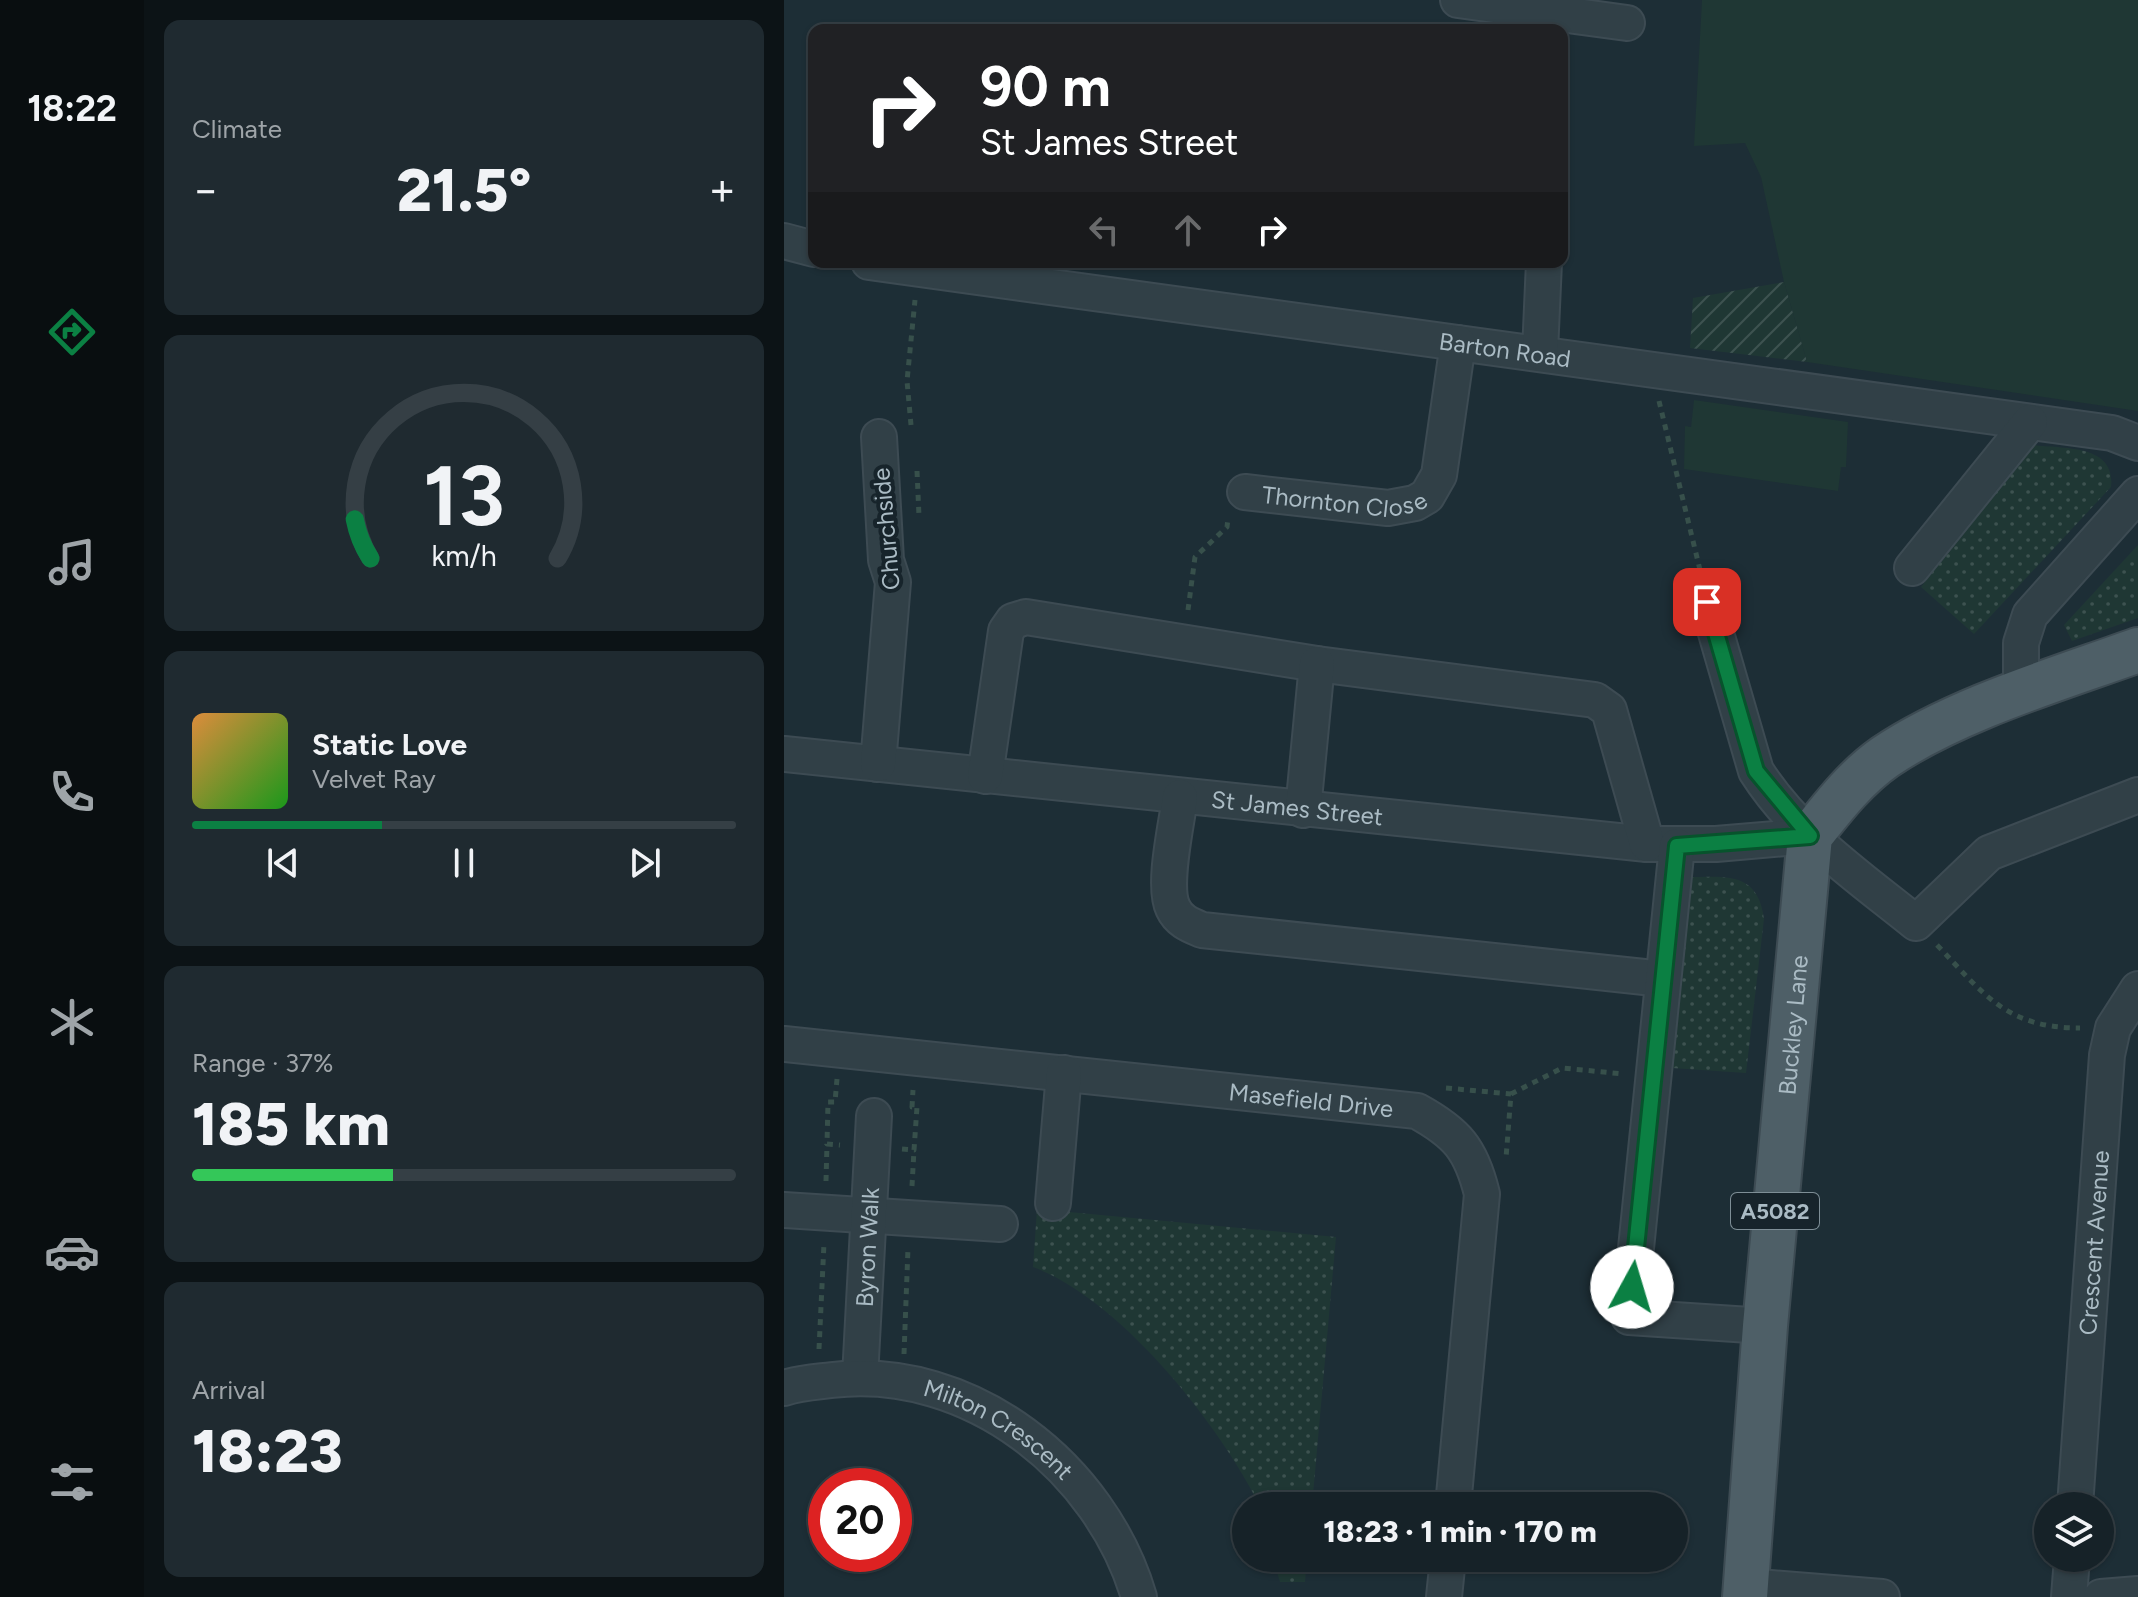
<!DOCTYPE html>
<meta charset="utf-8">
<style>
:root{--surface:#162228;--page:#1f2a30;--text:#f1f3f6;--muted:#9ea4a8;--line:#353f45;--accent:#0b8043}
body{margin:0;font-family:Figtree,sans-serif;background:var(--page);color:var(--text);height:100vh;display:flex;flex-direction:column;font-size:30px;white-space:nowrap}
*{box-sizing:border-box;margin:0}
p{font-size:26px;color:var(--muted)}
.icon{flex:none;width:44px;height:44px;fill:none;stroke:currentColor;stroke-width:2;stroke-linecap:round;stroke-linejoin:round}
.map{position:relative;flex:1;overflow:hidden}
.panel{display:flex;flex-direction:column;gap:20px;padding:20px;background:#0c1316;width:640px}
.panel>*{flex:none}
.banner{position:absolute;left:24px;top:24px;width:760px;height:244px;border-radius:16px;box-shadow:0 2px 6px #0004,0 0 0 2px var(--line);background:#202124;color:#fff;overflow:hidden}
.tools{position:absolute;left:1250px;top:1492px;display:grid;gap:16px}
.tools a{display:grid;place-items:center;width:80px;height:80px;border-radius:50%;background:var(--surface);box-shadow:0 2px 6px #0004,0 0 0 2px var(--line);font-size:40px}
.speed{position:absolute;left:24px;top:1468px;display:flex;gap:16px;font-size:40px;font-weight:700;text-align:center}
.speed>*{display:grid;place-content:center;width:104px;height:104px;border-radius:50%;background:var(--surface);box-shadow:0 2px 6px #0004,0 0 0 2px var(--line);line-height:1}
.speed .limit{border:12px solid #d22;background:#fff;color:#111}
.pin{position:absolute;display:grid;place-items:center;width:68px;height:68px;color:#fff;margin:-34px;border-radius:16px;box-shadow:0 4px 12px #0006}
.me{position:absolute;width:88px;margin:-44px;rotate:6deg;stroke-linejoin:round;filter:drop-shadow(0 0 6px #0008)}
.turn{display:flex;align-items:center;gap:28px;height:168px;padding:0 40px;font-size:36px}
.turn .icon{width:104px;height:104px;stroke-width:2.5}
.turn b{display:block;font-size:56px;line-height:68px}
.lanes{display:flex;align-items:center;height:76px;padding:0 40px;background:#0003;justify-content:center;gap:40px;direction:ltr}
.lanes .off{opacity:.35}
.big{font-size:60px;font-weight:800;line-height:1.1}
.panel .tile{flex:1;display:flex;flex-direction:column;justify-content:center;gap:12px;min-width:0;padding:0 28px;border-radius:16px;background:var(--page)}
.panel .dial{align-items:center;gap:0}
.dial svg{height:208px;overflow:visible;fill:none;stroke:var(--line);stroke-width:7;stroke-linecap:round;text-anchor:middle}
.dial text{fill:var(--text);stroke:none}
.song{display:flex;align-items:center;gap:24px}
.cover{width:96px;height:96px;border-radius:12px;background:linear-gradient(135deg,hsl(30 70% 55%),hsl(120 70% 35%))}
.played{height:8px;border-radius:4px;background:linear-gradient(90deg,var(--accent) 35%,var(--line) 35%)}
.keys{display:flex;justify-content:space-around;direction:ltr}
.heat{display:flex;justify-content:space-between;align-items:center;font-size:44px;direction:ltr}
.charge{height:12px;border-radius:6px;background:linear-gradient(90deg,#34c759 37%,var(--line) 0)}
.trip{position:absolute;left:448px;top:1492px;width:456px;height:80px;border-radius:40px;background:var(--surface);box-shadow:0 2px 6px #0004,0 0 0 2px var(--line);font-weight:800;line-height:80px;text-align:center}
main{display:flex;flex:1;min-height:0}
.dock{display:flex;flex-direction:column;width:144px;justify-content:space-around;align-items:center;background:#090e10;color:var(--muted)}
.dock .icon{width:56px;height:56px}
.dock .on{color:var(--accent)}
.dock b{font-size:36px;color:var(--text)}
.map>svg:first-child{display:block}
.grass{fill:url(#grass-dots)}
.park{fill:#1f3734}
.garden{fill:url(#garden-furrows)}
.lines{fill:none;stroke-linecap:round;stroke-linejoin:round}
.minor-casing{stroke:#3d4b53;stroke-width:38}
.major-casing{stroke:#3d4b53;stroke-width:48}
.path{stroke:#37504b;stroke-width:5;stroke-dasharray:6 6;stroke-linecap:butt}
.minor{stroke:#314047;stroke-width:34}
.major{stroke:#4e5f67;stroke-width:44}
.route-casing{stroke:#07532c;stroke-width:20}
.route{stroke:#0b8043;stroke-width:14}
.labels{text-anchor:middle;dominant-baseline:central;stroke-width:8;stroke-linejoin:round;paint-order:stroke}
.shield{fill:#17242b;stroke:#7e8e96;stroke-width:2}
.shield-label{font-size:22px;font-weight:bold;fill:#aabbc4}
.street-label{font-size:24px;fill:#aabbc4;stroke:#17242b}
</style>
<main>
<nav class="dock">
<b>18:22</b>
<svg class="icon on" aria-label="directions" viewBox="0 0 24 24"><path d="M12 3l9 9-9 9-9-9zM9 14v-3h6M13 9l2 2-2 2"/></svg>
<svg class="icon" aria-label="music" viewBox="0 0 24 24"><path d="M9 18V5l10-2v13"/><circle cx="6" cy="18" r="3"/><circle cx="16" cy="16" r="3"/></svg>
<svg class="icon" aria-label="phone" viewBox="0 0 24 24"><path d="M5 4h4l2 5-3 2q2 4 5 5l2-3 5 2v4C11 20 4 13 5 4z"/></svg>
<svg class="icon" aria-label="climate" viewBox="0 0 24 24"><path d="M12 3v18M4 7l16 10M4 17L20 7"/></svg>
<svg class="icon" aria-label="car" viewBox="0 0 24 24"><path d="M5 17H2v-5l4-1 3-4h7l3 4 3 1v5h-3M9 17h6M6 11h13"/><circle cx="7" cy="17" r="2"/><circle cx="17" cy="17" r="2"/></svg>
<svg class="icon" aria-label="filters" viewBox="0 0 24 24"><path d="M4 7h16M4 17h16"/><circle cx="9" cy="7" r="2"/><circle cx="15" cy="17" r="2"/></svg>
</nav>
<section class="panel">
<div class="tile"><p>Climate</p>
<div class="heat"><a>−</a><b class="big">21.5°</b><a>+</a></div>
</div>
<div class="tile dial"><svg viewBox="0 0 100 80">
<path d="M14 69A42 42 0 1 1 86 69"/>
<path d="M14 69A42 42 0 0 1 8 54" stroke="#0b8043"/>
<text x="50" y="56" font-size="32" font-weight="700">13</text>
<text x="50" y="72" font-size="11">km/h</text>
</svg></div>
<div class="tile">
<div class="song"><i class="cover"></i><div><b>Static Love</b><p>Velvet Ray</p></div></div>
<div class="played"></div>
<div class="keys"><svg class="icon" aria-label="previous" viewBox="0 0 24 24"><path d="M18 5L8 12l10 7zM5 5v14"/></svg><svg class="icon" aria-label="pause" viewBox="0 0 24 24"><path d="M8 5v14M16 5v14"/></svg><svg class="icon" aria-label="next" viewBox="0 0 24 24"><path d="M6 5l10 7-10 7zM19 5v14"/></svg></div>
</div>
<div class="tile"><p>Range · 37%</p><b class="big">185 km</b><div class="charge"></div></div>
<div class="tile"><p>Arrival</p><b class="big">18:23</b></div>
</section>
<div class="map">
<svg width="1354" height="1597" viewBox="0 0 1354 1597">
<defs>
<pattern id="grass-dots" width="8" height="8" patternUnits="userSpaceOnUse" patternTransform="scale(2)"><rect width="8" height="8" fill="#1f3734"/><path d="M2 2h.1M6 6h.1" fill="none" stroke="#3d5250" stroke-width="1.8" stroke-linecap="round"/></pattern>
<pattern id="garden-furrows" width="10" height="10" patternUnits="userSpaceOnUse" patternTransform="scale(2)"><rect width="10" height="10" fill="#1f3734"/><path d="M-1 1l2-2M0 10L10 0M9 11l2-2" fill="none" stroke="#3d5250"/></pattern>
</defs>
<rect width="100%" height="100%" fill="#1d2e36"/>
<g class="grass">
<path d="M1249 445C1280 449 1332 444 1327 487L1190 634 1137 587Z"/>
<path d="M1354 545V618L1288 641 1280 625Z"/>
<path d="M902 877C941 877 974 870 980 919L962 1073 888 1068 903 931 896 913Z"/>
<path d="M253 1209 552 1237 528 1506H476C435 1424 337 1300 249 1267Z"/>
<path d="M489 1558H523L521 1582H496Z"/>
</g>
<g class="park">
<path d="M918 0H1354V411L1023 362 1000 282 977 177 961 143 910 146Z"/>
<path d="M910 400 1064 422 1062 467H1057L1054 491 900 469 901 426 907 427Z"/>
</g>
<path class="garden" d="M1000 282 1023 362 906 348 909 298Z"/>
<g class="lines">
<defs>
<g id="minor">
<path d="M674 0 843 23"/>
<path d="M0 241 30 249"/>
<path id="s1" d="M85 262 1328 433 1354 443"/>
<path d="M756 352 760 262"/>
<path id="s2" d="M461 492 604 508 631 503 643 496 655 475 674 343"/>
<path d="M1128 568 1246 422"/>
<path d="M923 602 972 771C1012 834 1075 877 1132 923L1205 853 1354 795"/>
<path d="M1237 693V643L1246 615 1354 494"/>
<path id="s3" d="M0 754 863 844H932L1026 836"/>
<path d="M94 764 109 582 102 560 95 437"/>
<path d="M201 776 222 631 229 621 242 617 533 664 811 700 825 710 863 844"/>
<path d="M396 797C393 823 378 885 389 908 395 921 406 925 418 930L879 979"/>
<path d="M519 810 533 664"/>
<path d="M893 846 845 1317 981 1326"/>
<path id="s4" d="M0 1044 633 1111C673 1133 687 1149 698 1194L669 1506"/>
<path d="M269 1203 280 1073"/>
<path d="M0 1210 216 1224"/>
<path id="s5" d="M76 1377 90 1116"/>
<path id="s6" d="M0 1388C15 1383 32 1382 48 1380 187 1364 317 1468 355 1597"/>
<path id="s7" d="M1291 1506 1323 1055 1329 1028 1354 989"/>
<path d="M963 1586 1098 1597"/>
<path d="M660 1597 664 1558"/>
<path d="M1285 1597 1288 1558"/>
<path d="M1317 1597 1354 1594"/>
</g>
<g id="major">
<path id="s8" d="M961 1597 981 1326 1026 836C1049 807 1071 778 1101 757 1172 709 1274 679 1354 650"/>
</g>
</defs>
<use href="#minor" class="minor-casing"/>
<use href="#major" class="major-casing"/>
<g class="path">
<path d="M875 401 917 574"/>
<path d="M127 425 123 381 131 300"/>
<path d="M133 471 135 516"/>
<path d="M404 610 411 557 443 527 444 518"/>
<path d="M1153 945C1200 994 1222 1028 1296 1028"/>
<path d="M53 1079 51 1102H44L43 1144 56 1145"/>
<path d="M662 1088 727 1094 722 1158"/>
<path d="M727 1094 778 1068 840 1074"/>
<path d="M118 1149 130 1150 133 1107H128L129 1090"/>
<path d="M42 1181 43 1144"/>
<path d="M128 1186 130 1150"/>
<path d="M35 1349 40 1243"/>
<path d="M120 1354 124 1248"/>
</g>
<use href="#minor" class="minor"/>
<use href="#major" class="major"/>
</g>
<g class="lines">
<defs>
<path id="route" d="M848 1287 893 846 1026 836 972 771 923 602"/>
</defs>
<use href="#route" class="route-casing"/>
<use href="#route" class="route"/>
</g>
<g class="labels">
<rect class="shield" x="947" y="1193" width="88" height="36" rx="6"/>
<g class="shield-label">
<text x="991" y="1211">A5082</text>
</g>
<g class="street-label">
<text stroke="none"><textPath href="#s1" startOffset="642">Barton Road</textPath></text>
<text stroke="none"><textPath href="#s2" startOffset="100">Thornton Close</textPath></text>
<text transform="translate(102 529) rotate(-95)">Churchside</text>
<text stroke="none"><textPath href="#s3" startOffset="516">St James Street</textPath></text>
<text stroke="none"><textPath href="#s8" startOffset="574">Buckley Lane</textPath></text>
<text stroke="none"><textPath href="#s4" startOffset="530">Masefield Drive</textPath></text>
<text stroke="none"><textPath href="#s7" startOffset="264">Crescent Avenue</textPath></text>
<text stroke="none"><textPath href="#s5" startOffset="130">Byron Walk</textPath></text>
<text stroke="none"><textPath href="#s6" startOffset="228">Milton Crescent</textPath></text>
</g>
</g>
</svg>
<div class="tools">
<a><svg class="icon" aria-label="layers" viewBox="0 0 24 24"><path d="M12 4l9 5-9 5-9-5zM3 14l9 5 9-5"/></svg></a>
</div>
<div class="speed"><div class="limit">20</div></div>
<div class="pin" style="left:923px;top:602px;background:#d93025"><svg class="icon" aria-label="arrive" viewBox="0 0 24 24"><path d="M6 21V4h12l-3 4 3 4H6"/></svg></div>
<svg class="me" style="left:848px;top:1287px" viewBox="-20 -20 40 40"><circle r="19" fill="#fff"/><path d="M0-13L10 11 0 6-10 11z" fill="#0b8043"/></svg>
<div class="trip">18:23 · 1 min · 170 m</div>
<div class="banner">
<div class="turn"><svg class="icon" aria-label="right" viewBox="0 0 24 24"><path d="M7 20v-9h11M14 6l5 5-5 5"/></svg><div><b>90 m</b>St James Street</div></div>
<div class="lanes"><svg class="icon off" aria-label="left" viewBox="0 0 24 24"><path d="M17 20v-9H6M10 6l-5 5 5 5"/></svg><svg class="icon off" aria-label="ahead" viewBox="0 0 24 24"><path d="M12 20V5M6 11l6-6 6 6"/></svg><svg class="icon" aria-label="right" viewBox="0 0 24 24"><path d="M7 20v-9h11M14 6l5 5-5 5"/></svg></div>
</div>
</div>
</main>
